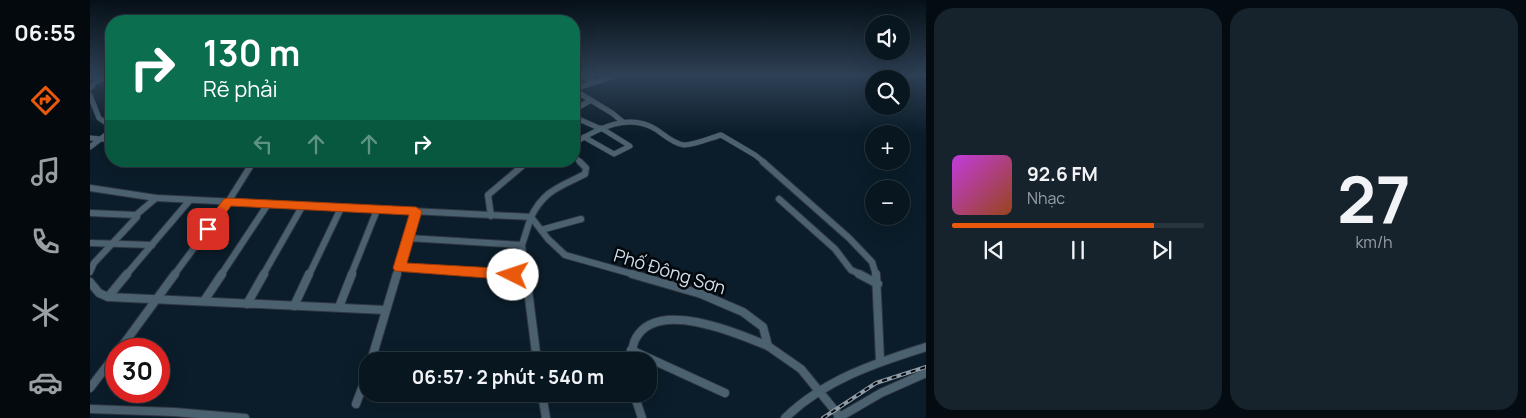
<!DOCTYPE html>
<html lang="vi">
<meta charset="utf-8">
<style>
:root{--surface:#081620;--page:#16232d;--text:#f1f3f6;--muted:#989fa5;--line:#29353e;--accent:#ea580c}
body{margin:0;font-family:Manrope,sans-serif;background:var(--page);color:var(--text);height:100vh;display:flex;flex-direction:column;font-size:19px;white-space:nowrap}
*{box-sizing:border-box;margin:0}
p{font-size:16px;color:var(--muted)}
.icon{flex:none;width:28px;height:28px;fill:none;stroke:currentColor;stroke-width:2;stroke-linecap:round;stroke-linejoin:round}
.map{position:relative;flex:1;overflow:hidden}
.drawer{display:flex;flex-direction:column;gap:8px;padding:8px;background:#040c12;width:600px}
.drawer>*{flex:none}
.guide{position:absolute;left:15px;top:15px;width:475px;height:152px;border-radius:20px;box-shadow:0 5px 20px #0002,0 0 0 1px var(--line);background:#0b6e4f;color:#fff;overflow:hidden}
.controls{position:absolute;left:775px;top:15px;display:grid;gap:10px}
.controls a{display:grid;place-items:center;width:45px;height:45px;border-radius:50%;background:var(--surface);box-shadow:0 5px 20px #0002,0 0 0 1px var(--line);font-size:25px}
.speed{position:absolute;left:15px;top:338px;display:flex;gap:10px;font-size:25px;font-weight:700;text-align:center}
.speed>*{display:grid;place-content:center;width:65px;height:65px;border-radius:50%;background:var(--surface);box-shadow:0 5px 20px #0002,0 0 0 1px var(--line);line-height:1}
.speed .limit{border:8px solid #d22;background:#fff;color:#111}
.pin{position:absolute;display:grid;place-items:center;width:42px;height:42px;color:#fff;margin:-21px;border-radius:10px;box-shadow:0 2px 8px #0006}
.me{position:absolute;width:55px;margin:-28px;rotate:274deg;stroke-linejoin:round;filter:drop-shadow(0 0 4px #0008)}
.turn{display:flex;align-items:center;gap:18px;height:105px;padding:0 15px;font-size:22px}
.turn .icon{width:65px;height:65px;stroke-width:2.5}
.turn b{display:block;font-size:35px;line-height:42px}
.lanes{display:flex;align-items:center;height:48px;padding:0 15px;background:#0003;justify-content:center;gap:25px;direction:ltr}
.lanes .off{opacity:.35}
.drawer .tile{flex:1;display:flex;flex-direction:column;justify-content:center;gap:8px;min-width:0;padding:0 18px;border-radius:20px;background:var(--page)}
.drawer .dial{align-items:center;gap:0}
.dial b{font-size:65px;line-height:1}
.song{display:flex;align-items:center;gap:15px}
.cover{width:60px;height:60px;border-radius:8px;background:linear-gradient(135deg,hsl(290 70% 55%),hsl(20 70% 35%))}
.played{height:5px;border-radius:2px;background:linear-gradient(90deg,var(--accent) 80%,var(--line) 80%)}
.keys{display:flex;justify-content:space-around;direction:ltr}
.drawer .tiles{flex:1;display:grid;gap:8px;grid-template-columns:repeat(2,1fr)}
.trip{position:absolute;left:269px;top:352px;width:298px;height:50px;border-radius:20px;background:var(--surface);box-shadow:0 5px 20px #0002,0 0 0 1px var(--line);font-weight:700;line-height:50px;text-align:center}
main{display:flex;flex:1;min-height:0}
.menu{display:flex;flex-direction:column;width:90px;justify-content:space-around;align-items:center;background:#03090d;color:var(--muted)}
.menu .icon{width:35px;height:35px}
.menu .on{color:var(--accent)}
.menu b{font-size:22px;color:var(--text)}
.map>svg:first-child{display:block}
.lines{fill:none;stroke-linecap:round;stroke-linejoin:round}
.minor-far2-casing{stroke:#2e3641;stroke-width:6}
.minor-far1-casing{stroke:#2e3641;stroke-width:8}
.minor-casing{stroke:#2e3641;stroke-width:10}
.minor-far2{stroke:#4c6170;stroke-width:5}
.minor-far1{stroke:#4c6170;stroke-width:6}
.minor{stroke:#4c6170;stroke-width:8}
.rail-casing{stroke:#8f9ca7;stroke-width:4}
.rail{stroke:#02070c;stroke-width:2;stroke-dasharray:5;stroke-linecap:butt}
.route{fill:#ea580c;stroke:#983908}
.labels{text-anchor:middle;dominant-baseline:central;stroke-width:5;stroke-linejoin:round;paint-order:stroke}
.street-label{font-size:18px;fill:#d2dde6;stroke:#02070c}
</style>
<main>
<nav class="menu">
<b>06:55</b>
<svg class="icon on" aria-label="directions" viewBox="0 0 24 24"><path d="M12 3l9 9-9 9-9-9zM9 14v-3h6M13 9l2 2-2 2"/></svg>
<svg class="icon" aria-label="music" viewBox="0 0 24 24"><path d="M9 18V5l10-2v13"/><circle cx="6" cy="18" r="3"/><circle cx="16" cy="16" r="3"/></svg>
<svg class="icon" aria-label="phone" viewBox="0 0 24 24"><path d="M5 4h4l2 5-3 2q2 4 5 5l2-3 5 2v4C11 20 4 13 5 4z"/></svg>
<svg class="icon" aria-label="climate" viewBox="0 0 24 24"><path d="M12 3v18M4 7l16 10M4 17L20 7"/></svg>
<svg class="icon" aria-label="car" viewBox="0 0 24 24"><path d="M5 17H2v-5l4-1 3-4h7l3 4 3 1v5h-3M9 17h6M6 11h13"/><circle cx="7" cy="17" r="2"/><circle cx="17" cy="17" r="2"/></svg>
</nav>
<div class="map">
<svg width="836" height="418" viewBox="0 0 836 418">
<rect width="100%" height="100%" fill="#0b1d2a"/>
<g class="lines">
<defs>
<g id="minor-far2">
<path d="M488 75 504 81"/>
<path d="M0 77 15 75"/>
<path d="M0 88 6 82 21 75"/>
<path d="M484 89 527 75"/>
<path d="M484 90 522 113 533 122"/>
<path d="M0 95 9 118 21 126"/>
<path d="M484 110 501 100"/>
<path d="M484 117 509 128"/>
<path d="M494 137 524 154 540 146 511 128"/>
<path d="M0 138 21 140"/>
<path d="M484 143C509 128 539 112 567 130 574 135 584 144 594 145 605 145 620 138 631 135L665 155 675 163"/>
<path d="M0 147 21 131"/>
<path d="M484 156 491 163"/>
<path d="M162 163 164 161"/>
<path d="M435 163 438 161"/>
</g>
<g id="minor-far1">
<path d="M490 162 496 168 495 174C470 187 454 190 441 217L458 239 475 255 546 275"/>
<path d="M673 162 759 238 782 262 786 275"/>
<path d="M0 188 66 198 441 217 432 245 436 275"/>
<path d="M689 199 745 249 761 270 772 275"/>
<path d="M0 213 46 215"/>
<path d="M401 216 398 195 437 162"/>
<path d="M451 230 491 219"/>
<path d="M318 238 432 245"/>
<path d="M0 243 62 245"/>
<path d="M309 268 427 275"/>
<path d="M0 272 4 263 47 217 46 215 66 198"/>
<path d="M36 275 100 200"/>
<path d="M84 275 138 202 163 162"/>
<path d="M131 275 178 204"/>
<path d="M173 275 213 205"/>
<path d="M219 275 251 208"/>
<path d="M261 275 287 210"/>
<path d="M307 275 326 211"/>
</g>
<g id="minor">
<path d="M407 274 435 276"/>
<path d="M436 274 447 361"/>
<path d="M542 274 611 294 653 312 673 327 678 346 711 369 751 418"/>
<path d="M769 274 788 284"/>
<path d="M786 274 790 360"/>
<path d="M0 282 9 293 18 297 295 310"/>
<path d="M18 297 37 274"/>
<path d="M114 301 132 274"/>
<path d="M157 304 174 274"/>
<path d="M204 306 219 274"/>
<path d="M249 307 262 274"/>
<path d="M30 349 85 274"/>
<path d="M541 350 635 393"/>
<path d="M281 361 307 274"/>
<path d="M541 361C542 354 542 344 546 338 568 299 647 333 678 346"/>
<path d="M0 388 26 354"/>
<path d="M452 394 456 418"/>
<path d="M544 394 552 418"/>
<path d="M266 404 278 372"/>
<path d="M0 409 84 412 155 418"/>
<path d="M695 418C734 380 785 363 836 347"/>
<path d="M748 418 791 393 836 373"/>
</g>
</defs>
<use href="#minor-far2" class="minor-far2-casing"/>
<use href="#minor-far1" class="minor-far1-casing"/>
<use href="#minor" class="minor-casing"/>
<use href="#minor-far2" class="minor-far2"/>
<use href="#minor-far1" class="minor-far1"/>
<use href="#minor" class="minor"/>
<defs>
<path id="rail" d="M733 418 786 383 836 367"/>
</defs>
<use href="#rail" class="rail-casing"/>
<use href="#rail" class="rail"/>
</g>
<linearGradient id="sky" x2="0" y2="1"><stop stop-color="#061017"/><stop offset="0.56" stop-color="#2e4055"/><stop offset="1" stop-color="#2e4055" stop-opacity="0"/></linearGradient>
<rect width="836" height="134" fill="url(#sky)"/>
<path class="route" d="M138 198 326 207 332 211 317 263 423 269 427 271 429 275 427 278 423 280 305 271 303 268 319 215 141 206 122 232H113L112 229 113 226 134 199Z"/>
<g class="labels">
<g class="street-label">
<text transform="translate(580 271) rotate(17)">Phố Đông Sơn</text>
</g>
</g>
</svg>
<div class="controls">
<a><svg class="icon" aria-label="sound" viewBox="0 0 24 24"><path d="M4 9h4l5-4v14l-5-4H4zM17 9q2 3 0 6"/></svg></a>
<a><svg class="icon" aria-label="search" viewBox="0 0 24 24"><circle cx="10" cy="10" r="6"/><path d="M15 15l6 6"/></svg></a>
<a>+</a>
<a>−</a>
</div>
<div class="speed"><div class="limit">30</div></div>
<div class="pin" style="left:118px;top:229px;background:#d93025"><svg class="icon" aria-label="arrive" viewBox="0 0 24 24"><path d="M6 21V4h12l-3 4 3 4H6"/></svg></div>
<svg class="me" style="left:423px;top:275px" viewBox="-20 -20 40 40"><circle r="19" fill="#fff"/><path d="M0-13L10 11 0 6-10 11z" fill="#ea580c"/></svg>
<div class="trip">06:57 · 2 phút · 540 m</div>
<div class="guide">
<div class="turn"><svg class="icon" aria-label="right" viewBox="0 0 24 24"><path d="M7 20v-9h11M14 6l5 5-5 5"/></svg><div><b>130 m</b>Rẽ phải</div></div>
<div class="lanes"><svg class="icon off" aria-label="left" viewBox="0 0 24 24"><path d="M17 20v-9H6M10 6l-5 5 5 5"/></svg><svg class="icon off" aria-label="ahead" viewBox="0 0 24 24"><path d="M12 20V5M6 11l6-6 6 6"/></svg><svg class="icon off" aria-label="ahead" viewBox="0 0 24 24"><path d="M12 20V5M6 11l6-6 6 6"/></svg><svg class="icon" aria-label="right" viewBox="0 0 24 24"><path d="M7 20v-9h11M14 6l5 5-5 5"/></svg></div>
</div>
</div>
<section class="drawer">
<div class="tiles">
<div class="tile">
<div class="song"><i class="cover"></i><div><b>92.6 FM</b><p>Nhạc</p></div></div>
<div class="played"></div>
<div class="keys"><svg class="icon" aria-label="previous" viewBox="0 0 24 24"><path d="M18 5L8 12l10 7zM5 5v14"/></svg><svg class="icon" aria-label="pause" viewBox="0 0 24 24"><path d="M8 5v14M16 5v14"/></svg><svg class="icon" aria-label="next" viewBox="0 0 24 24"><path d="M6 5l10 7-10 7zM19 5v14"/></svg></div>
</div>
<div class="tile dial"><b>27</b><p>km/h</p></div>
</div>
</section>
</main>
